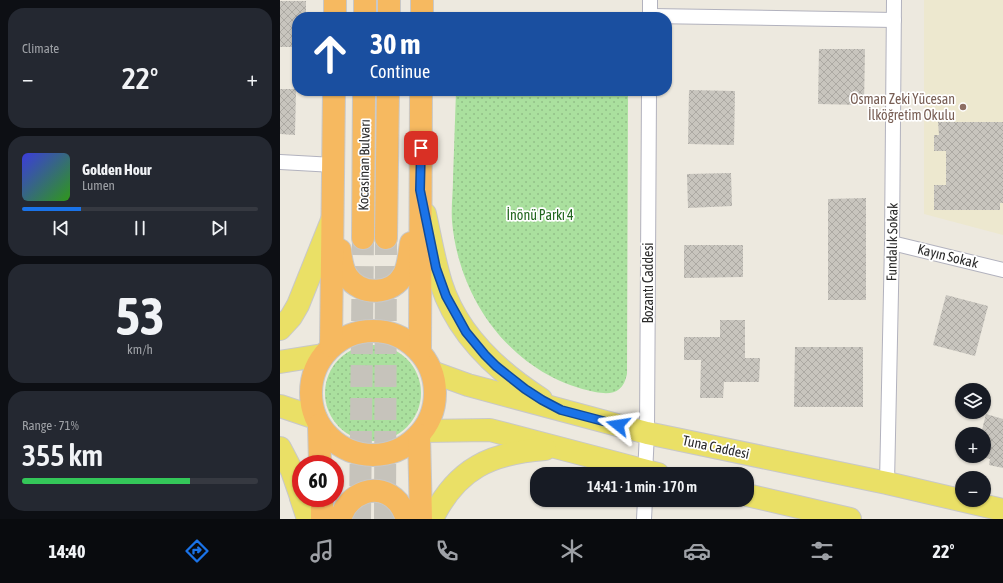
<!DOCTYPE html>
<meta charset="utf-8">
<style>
:root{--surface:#171b24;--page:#242831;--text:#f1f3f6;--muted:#9ea1a6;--line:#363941;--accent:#1a73e8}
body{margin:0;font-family:"Asap Condensed",sans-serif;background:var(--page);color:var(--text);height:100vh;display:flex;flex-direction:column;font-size:15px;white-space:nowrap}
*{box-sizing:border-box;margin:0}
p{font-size:13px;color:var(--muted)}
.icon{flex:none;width:22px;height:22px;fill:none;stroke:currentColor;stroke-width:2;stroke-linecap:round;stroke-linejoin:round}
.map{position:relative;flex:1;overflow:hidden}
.details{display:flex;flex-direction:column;gap:8px;padding:8px;background:#0d0f14;width:280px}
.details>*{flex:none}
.banner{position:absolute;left:12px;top:12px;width:380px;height:84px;border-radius:16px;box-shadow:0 1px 3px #0004;background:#1a4fa0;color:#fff;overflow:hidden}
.controls{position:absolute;left:675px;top:383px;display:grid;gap:8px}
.controls a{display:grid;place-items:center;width:36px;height:36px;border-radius:50%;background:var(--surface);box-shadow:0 1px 3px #0004;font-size:20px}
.speed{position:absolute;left:12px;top:455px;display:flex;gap:8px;font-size:20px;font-weight:700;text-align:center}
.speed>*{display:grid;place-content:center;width:52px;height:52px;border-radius:50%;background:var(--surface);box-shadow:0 1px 3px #0004;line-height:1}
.speed .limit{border:6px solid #d22;background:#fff;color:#111}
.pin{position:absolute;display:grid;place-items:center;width:34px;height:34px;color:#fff;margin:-17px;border-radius:8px;box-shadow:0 2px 6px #0006}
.me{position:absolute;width:44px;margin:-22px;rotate:285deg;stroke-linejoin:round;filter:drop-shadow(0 0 3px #0008)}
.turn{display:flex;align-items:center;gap:14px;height:84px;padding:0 12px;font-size:18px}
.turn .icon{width:52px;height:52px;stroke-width:2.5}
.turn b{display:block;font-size:28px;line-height:34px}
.big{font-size:30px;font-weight:600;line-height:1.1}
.details .tile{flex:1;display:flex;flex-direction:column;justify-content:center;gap:6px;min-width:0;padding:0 14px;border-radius:16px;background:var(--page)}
.details .dial{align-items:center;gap:0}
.dial b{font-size:52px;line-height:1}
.song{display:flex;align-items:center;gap:12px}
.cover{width:48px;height:48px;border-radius:6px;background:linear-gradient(135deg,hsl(240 70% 55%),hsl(110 70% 35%))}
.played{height:4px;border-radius:2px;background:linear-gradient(90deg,var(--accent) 25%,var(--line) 25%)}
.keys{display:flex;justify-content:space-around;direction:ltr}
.heat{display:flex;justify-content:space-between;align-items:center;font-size:22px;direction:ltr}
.charge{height:6px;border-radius:3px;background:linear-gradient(90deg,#34c759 71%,var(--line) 0)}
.trip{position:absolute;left:250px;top:467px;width:224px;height:40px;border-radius:16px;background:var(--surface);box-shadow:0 1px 3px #0004;font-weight:600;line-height:40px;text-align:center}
.tabs{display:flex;height:64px;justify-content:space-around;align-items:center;background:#090b0e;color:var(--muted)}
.tabs .icon{width:28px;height:28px}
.tabs .active{color:var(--accent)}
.tabs b{font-size:18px;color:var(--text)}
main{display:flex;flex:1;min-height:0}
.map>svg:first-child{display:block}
.education{fill:#ede8cf}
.grass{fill:url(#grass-dots)}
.building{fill:url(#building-cross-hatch)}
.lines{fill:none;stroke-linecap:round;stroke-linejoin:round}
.highway-tunnel{stroke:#c6c3bb;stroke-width:22;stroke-dasharray:22 11;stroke-linecap:butt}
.street-casing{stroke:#b2b2be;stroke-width:16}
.primary-casing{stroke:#c8c8c8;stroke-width:24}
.highway-casing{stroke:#c8c8c8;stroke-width:24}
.street{stroke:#fff;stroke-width:14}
.primary{stroke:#eae066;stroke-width:22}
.highway{stroke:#f6b960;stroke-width:22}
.route-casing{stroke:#114b97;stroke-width:10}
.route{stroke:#1a73e8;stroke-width:7}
.education-dot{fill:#8d6e63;stroke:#fff;stroke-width:1.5}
.labels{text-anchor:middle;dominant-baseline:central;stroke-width:3.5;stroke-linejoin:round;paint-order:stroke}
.education-label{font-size:14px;fill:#785e54;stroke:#fff;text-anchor:end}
.street-label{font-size:14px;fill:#2c2c2c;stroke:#fff}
.park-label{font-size:14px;fill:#22661e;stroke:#fff}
</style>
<main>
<section class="details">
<div class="tile"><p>Climate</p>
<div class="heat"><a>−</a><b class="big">22°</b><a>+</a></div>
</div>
<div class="tile">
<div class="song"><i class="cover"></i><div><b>Golden Hour</b><p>Lumen</p></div></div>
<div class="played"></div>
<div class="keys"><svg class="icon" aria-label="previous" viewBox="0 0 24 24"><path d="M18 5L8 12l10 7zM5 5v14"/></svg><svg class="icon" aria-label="pause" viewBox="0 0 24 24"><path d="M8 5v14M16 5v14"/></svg><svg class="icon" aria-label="next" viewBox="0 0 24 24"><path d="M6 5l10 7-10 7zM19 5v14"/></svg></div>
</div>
<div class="tile dial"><b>53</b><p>km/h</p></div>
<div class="tile"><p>Range · 71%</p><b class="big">355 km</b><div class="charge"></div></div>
</section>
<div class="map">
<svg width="723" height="519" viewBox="0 0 723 519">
<defs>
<pattern id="grass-dots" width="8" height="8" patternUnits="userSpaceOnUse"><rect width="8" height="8" fill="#aae09e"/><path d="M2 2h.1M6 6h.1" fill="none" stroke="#92c088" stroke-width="1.8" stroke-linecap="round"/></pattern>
<pattern id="building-cross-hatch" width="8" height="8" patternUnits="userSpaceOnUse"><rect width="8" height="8" fill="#c8c5be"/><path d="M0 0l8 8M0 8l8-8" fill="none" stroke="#aca9a3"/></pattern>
</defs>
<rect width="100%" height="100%" fill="#ede9df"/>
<path class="education" d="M644 0H723V235L644 214Z"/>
<g class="grass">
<path d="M176 91H348L347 374C343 393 332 395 315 392 234 376 179 302 172 221 171 207 173 193 173 179 174 150 175 120 176 91Z"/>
<circle cx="93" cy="393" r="48"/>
</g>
<g class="building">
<path d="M0 1H26V17H17V47H0Z"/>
<path d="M539 49H585L584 105 538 104Z"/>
<path d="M0 89H16L15 135 0 134Z"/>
<path d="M409 90 455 91 454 145 408 144Z"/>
<path d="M658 122H723V203H720V210H654V185H666V151H654V135H659Z"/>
<path d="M451 173 452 206 408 208 407 174Z"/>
<path d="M586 198V300H548V199Z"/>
<path d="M404 245H463V277L404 278Z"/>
<path d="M666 295 708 306 695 356 653 345Z"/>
<path d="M440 320H465V358H480L479 382H444L443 398H420L421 360H404V337H440Z"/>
<path d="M515 347H583V407H514Z"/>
<path d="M706 414 723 419V468L709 465 710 459 699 456H704V434H701Z"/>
</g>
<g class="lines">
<g class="highway-tunnel">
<path d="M80 519 83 238"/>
<path d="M105 519 106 238"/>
</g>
<defs>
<g id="street">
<path d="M370 16 614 20"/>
<path d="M370 17V0"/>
<path d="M0 162 54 165"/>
<path d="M612 243 723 270"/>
<path d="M365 474 367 433 369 91"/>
<path d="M607 483 612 243 614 0"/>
<path d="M364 519 365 500"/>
</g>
<g id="primary">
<path d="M145 214C150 236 154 260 161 283 177 334 217 371 261 399"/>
<path d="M0 329 11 317 18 305 52 220"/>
<path d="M0 362 43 355"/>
<path d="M152 372 188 385 367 433 607 483 723 510"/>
<path d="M0 406 36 418"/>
<path d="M143 431 210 430 378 474"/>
<path d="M0 448 12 471 21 497"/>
<path d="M467 495 570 519"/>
<path d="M21 498 28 519"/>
<path d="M152 519C177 468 211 453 265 449"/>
</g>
<g id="highway">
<path d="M55 17V0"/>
<path d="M85 17V0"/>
<path d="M109 17V0"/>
<path d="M142 17V0"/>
<path d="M83 238 84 91"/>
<path d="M106 238 108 91"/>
<path d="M60 250C61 259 62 269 67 276 81 297 113 295 124 274 129 265 129 253 131 243"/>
<circle cx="93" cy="393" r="62"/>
<path d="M51 346 54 91"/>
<path d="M140 351 141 91"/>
<path d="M39 425 40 464"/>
<path d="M139 435 141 519"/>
<path d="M42 498V519"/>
<path d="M60 519C68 493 98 480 118 502 122 507 125 513 127 519"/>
</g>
</defs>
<use href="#street" class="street-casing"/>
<use href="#primary" class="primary-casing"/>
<use href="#highway" class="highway-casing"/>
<use href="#street" class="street"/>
<use href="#primary" class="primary"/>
<use href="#highway" class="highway"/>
</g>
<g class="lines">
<defs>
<path id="route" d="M141 148 140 190 156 268 166 296 186 332 205 355 216 366 245 389 262 400 281 410 338 425"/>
</defs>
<use href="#route" class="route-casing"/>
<use href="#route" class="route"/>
</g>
<circle class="education-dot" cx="683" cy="107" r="4"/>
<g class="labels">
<g class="education-label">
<text x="675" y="99">Osman Zeki Yücesan<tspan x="675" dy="16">İlköğretim Okulu</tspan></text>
</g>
<g class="street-label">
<text transform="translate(84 165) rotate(-89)">Kocasinan Bulvarı</text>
<text transform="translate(612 242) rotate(-89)">Fundalık Sokak</text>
<text transform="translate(668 256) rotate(14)">Kayın Sokak</text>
<text transform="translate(368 283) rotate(-90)">Bozantı Caddesi</text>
<text transform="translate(436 447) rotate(12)">Tuna Caddesi</text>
</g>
<g class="park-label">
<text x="260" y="215">İnönü Parkı 4</text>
</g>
</g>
</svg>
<div class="controls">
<a><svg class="icon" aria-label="layers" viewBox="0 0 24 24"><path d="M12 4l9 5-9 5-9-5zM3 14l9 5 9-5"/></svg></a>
<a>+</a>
<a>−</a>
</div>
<div class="speed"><div class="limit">60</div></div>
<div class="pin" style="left:141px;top:148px;background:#d93025"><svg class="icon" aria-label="arrive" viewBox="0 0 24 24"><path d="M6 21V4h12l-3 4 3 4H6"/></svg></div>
<svg class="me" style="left:338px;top:425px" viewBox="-20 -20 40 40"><path d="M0-17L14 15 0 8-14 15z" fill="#1a73e8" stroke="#fff" stroke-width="4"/></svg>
<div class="trip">14:41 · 1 min · 170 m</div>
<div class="banner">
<div class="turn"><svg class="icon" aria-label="ahead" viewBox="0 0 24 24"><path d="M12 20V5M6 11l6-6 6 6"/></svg><div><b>30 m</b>Continue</div></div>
</div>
</div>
</main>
<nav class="tabs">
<b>14:40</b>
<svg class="icon active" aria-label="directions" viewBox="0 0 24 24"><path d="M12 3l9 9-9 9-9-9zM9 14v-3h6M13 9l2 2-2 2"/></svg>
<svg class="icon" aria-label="music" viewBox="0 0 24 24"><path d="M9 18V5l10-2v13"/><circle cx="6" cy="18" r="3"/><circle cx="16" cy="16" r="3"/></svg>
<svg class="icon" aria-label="phone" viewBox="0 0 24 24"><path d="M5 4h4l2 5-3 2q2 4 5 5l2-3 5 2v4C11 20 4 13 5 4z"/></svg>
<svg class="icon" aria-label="climate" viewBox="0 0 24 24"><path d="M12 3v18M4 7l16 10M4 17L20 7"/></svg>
<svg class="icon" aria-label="car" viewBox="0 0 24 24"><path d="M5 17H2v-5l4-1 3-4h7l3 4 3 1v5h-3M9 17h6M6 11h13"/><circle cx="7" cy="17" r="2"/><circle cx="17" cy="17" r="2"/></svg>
<svg class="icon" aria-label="filters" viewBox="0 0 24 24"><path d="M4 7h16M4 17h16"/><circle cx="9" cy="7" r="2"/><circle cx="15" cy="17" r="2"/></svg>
<b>22°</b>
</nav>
